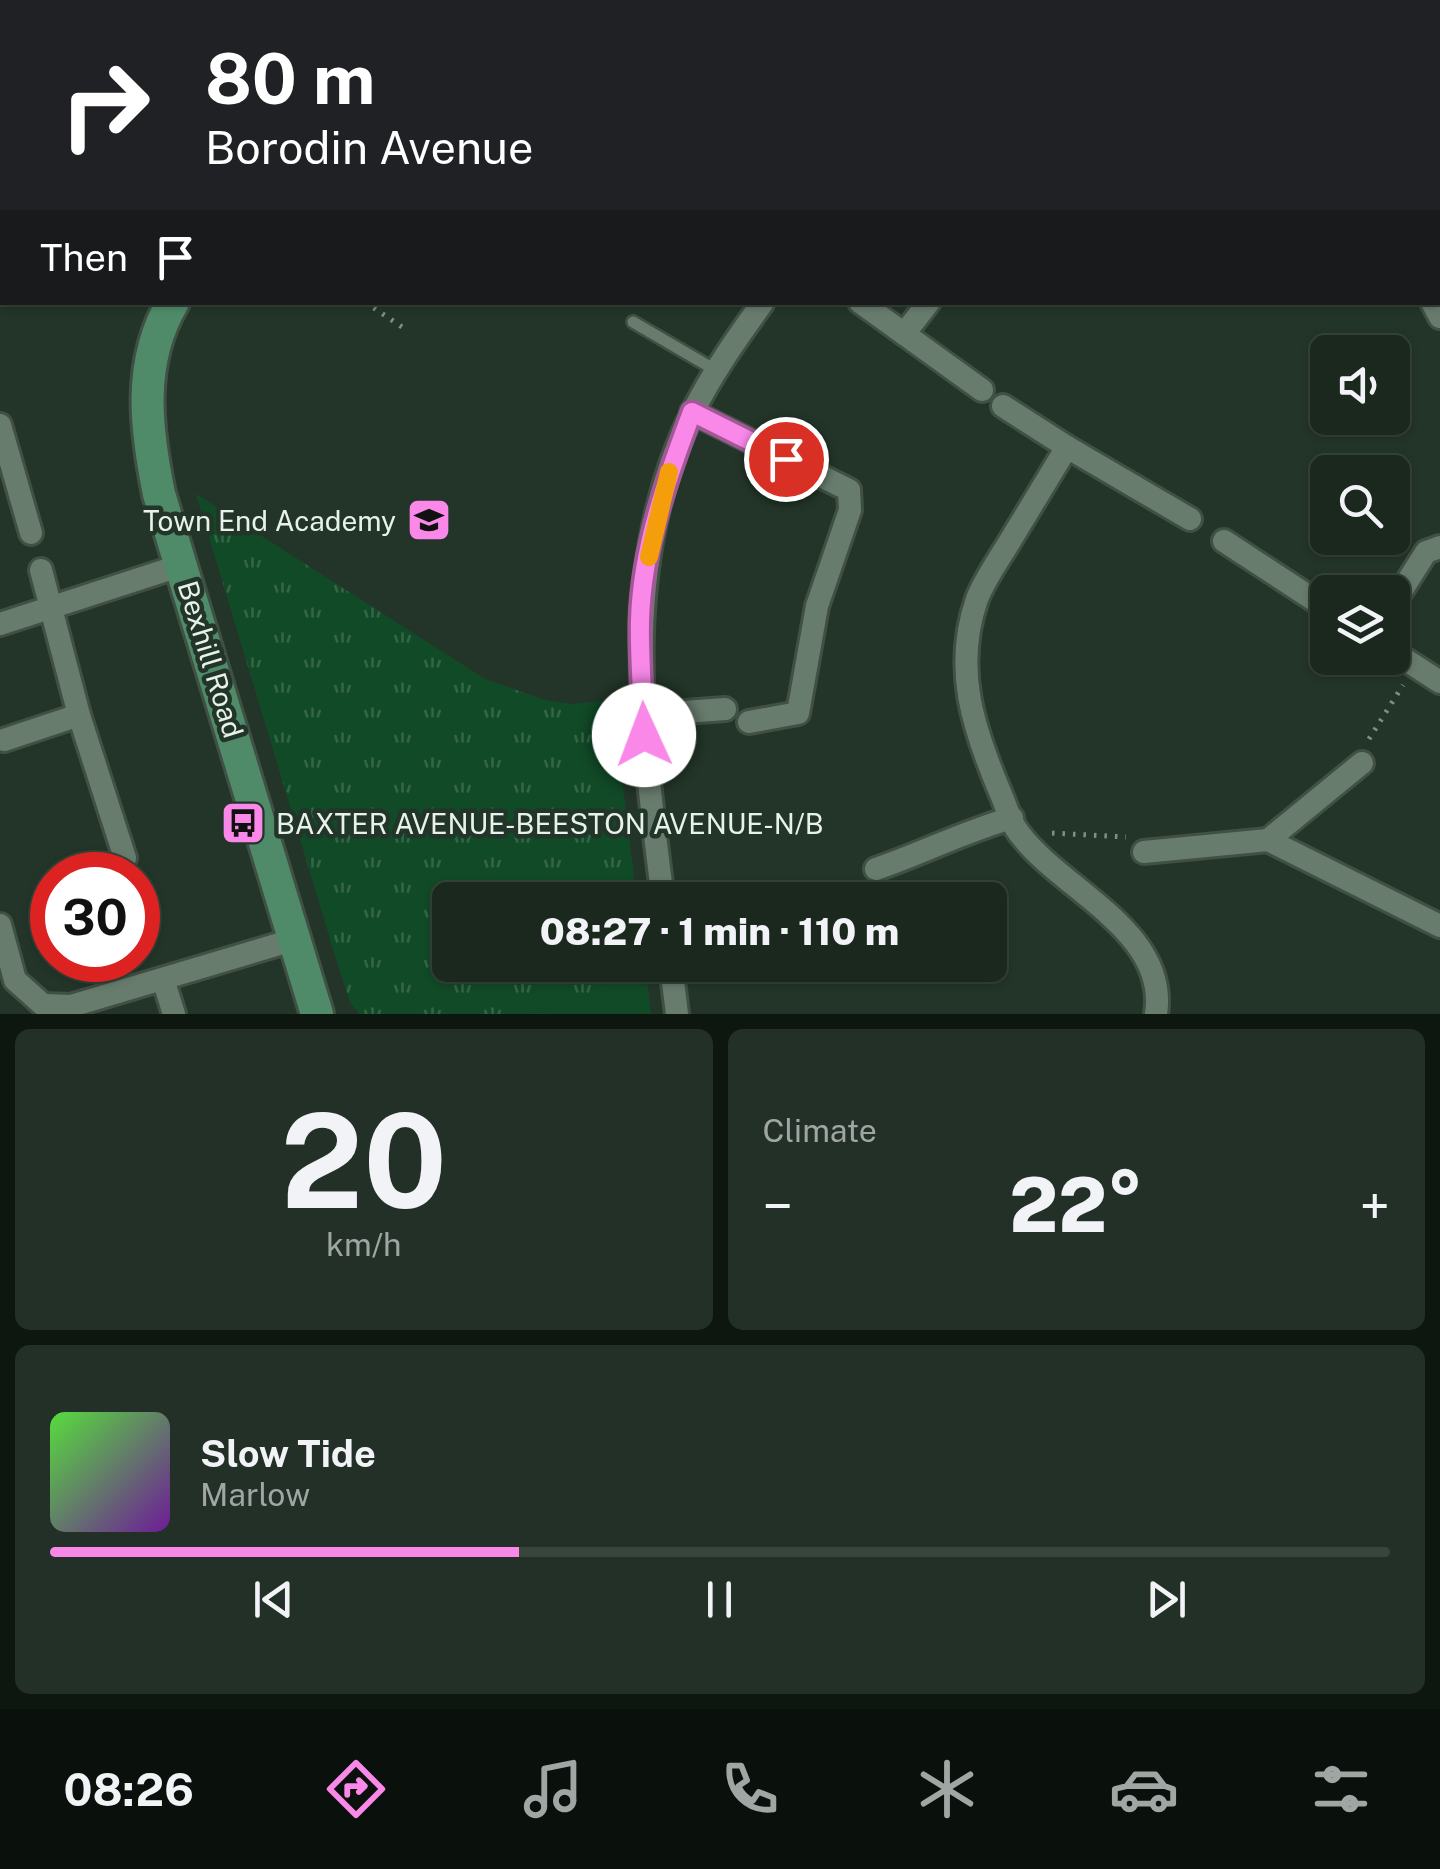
<!DOCTYPE html>
<meta charset="utf-8">
<style>
:root{--surface:#1a281e;--page:#233027;--text:#f1f3f6;--muted:#9fa6a4;--line:#38443c;--accent:#f988e9}
body{margin:0;font-family:"Public Sans",sans-serif;background:var(--page);color:var(--text);height:100vh;display:flex;flex-direction:column;font-size:38px;white-space:nowrap}
*{box-sizing:border-box;margin:0}
p{font-size:32px;color:var(--muted)}
.icon{flex:none;width:55px;height:55px;fill:none;stroke:currentColor;stroke-width:2;stroke-linecap:round;stroke-linejoin:round}
.map{position:relative;height:1014px;overflow:hidden}
.sheet{display:flex;flex-direction:column;gap:15px;padding:15px;background:#0e1610;flex:1}
.sheet>*{flex:none}
.guide{position:absolute;left:0px;top:0px;width:1440px;height:305px;box-shadow:0 2px 8px #0004,0 0 0 2px var(--line);background:#202124;color:#fff;overflow:hidden}
.fabs{position:absolute;left:1310px;top:335px;display:grid;gap:20px}
.fabs a{display:grid;place-items:center;width:100px;height:100px;border-radius:15px;background:var(--surface);box-shadow:0 2px 8px #0004,0 0 0 2px var(--line);font-size:50px}
.speed{position:absolute;left:30px;top:852px;display:flex;gap:20px;font-size:50px;font-weight:700;text-align:center}
.speed>*{display:grid;place-content:center;width:130px;height:130px;border-radius:50%;background:var(--surface);box-shadow:0 2px 8px #0004,0 0 0 2px var(--line);line-height:1}
.speed .limit{border:15px solid #d22;background:#fff;color:#111}
.pin{position:absolute;display:grid;place-items:center;width:85px;height:85px;color:#fff;margin:-42px;border:5px solid #fff;border-radius:50%;box-shadow:0 2px 10px #0007}
.me{position:absolute;width:110px;margin:-55px;rotate:358deg;stroke-linejoin:round;filter:drop-shadow(0 0 8px #0008)}
.turn{display:flex;align-items:center;gap:35px;height:210px;padding:0 40px;font-size:45px}
.turn .icon{width:130px;height:130px;stroke-width:2.5}
.turn b{display:block;font-size:70px;line-height:85px}
.then{display:flex;align-items:center;height:95px;padding:0 40px;background:#0003;gap:20px;font-size:38px}
.big{font-size:75px;font-weight:800;line-height:1.1}
.sheet .card{flex:1;display:flex;flex-direction:column;justify-content:center;gap:15px;min-width:0;padding:0 35px;border-radius:15px;background:var(--page)}
.sheet .dial{align-items:center;gap:0}
.dial b{font-size:130px;line-height:1}
.song{display:flex;align-items:center;gap:30px}
.cover{width:120px;height:120px;border-radius:15px;background:linear-gradient(135deg,hsl(110 70% 55%),hsl(280 70% 35%))}
.played{height:10px;border-radius:5px;background:linear-gradient(90deg,var(--accent) 35%,var(--line) 35%)}
.keys{display:flex;justify-content:space-around;direction:ltr}
.heat{display:flex;justify-content:space-between;align-items:center;font-size:55px;direction:ltr}
.sheet .tiles{flex:1;display:grid;gap:15px;grid-template-columns:1fr 1fr}
.card:last-child{grid-column:span 2}
.trip{position:absolute;left:432px;top:882px;width:575px;height:100px;border-radius:15px;background:var(--surface);box-shadow:0 2px 8px #0004,0 0 0 2px var(--line);font-weight:800;line-height:100px;text-align:center}
.tabs{display:flex;height:160px;justify-content:space-around;align-items:center;background:#0a100c;color:var(--muted)}
.tabs .icon{width:70px;height:70px}
.tabs .on{color:var(--accent)}
.tabs b{font-size:45px;color:var(--text)}
.map>svg:first-child{display:block}
.grass{fill:url(#grass-tufts)}
.park{fill:#114a27}
.lines{fill:none;stroke-linecap:round;stroke-linejoin:round}
.lane-casing{stroke:#405044;stroke-width:16}
.street-casing{stroke:#405044;stroke-width:28}
.secondary-casing{stroke:#405044;stroke-width:38}
.path{stroke:#808f84;stroke-width:5;stroke-dasharray:2.5 8;stroke-linecap:butt}
.lane{stroke:#687c6d;stroke-width:11}
.street{stroke:#687c6d;stroke-width:22}
.secondary{stroke:#4f8b68;stroke-width:32}
.route-casing{stroke:#a25897;stroke-width:25}
.route{stroke:#f988e9;stroke-width:18}
.slow{stroke:#f59e0b;stroke-width:18}
.labels{text-anchor:middle;dominant-baseline:central;stroke-width:9;stroke-linejoin:round;paint-order:stroke}
.poi-label{font-size:28px;fill:#e7f3ea;stroke:#233528;text-anchor:end}
.street-label{font-size:28px;fill:#e7f3ea;stroke:#233528}
</style>
<div class="map">
<svg width="1440" height="1014" viewBox="0 0 1440 1014">
<defs>
<pattern id="grass-tufts" width="24" height="20" patternUnits="userSpaceOnUse" patternTransform="scale(2.5)"><rect width="24" height="20" fill="#114a27"/><path d="M3 7l-1-3M5 7V3M7 7l1-3M15 17l-1-3M17 17v-4M19 17l1-3" fill="none" stroke="#346546"/></pattern>
</defs>
<rect width="100%" height="100%" fill="#233528"/>
<g class="grass">
<path d="M0 0H195L2 2V113Z"/>
<path d="M196 494 485 679 545 700 572 704 612 700 637 900H450V965H645L651 1014H359L350 1002 337 962Z"/>
</g>
<path class="park" d="M647 980 651 1014H525Z"/>
<g class="lines">
<defs>
<path id="lane" d="M633 322 717 371"/>
<g id="street">
<path d="M344 0 346 2"/>
<path d="M554 0 556 2"/>
<path d="M956 0 959 2"/>
<path d="M1272 0 1274 2"/>
<path d="M1229 2 1233 0"/>
<path d="M0 211 2 210"/>
<path d="M860 302 982 390"/>
<path d="M1432 302 1440 317"/>
<path d="M904 334 929 302"/>
<path d="M1003 406 1067 447 1190 519"/>
<path d="M692 412 849 490 850 510 817 606 798 713 749 722"/>
<path d="M0 425 31 533"/>
<path d="M1067 447C1047 480 1027 513 1007 546 997 562 984 581 977 599 953 668 973 728 1000 792 1006 805 1010 822 1019 833 1061 890 1169 931 1156 1014"/>
<path d="M1224 541 1328 609"/>
<path d="M41 570 79 715 125 858"/>
<path d="M1392 606 1426 552 1440 547"/>
<path d="M0 624 182 565"/>
<path d="M1392 651 1440 682"/>
<path d="M644 715 725 709"/>
<path d="M4 740 79 715"/>
<path d="M1268 840 1362 763"/>
<path d="M1144 852 1268 840 1440 926"/>
<path d="M876 869C923 853 965 831 1012 818"/>
<path d="M663 900C643 737 616 566 693 412 712 373 738 337 763 302"/>
<path d="M0 925 15 980 43 1005 71 1006 296 939"/>
<path d="M671 965 677 1014"/>
<path d="M163 979 174 1014"/>
</g>
<g id="secondary">
<path d="M481 2 484 0"/>
<path d="M173 302C137 362 146 430 159 494L317 1014"/>
</g>
</defs>
<use href="#lane" class="lane-casing"/>
<use href="#street" class="street-casing"/>
<use href="#secondary" class="secondary-casing"/>
<g class="path">
<path d="M365 302 402 327"/>
<path d="M1369 739 1403 685"/>
<path d="M1052 833 1126 837"/>
</g>
<use href="#lane" class="lane"/>
<use href="#street" class="street"/>
<use href="#secondary" class="secondary"/>
</g>
<g class="lines">
<defs>
<path id="route" d="M644 735C643 697 639 658 640 620 642 549 667 478 692 412L786 459"/>
</defs>
<use href="#route" class="route-casing"/>
<use href="#route" class="route"/>
<path class="slow" d="M649 557 669 472"/>
</g>
<defs>
<symbol id="school-square" viewBox="-11 -11 22 22"><rect x="-9" y="-9" width="18" height="18" rx="4" fill="#f988e9" stroke="#233528"/><path d="M0-5L7-2L0 1L-7-2ZM-4 1L0 2.5L4 1V4Q0 6-4 4Z" fill="#111"/></symbol>
<symbol id="bus-square" viewBox="-11 -11 22 22"><rect x="-9" y="-9" width="18" height="18" rx="4" fill="#f988e9" stroke="#233528"/><path d="M-5-6H5V4H4V6H2V4H-2V6H-4V4H-5ZM-3.5-4V0h7V-4ZM-3.5 1.2v1.5H-2V1.2ZM2 1.2v1.5H3.5V1.2Z" fill="#111"/></symbol>
</defs>
<g fill-rule="evenodd">
<use href="#school-square" x="404" y="495" width="50" height="50"/>
<use href="#bus-square" x="218" y="798" width="50" height="50"/>
</g>
<g class="labels">
<g class="poi-label">
<text x="396" y="520">Town End Academy</text>
<text x="276" y="823" text-anchor="start">BAXTER AVENUE-BEESTON AVENUE-N/B</text>
</g>
<g class="street-label">
<text transform="translate(211 659) rotate(73)">Bexhill Road</text>
</g>
</g>
</svg>
<div class="fabs">
<a><svg class="icon" aria-label="sound" viewBox="0 0 24 24"><path d="M4 9h4l5-4v14l-5-4H4zM17 9q2 3 0 6"/></svg></a>
<a><svg class="icon" aria-label="search" viewBox="0 0 24 24"><circle cx="10" cy="10" r="6"/><path d="M15 15l6 6"/></svg></a>
<a><svg class="icon" aria-label="layers" viewBox="0 0 24 24"><path d="M12 4l9 5-9 5-9-5zM3 14l9 5 9-5"/></svg></a>
</div>
<div class="speed"><div class="limit">30</div></div>
<div class="pin" style="left:786px;top:459px;background:#d93025"><svg class="icon" aria-label="arrive" viewBox="0 0 24 24"><path d="M6 21V4h12l-3 4 3 4H6"/></svg></div>
<svg class="me" style="left:644px;top:735px" viewBox="-20 -20 40 40"><circle r="19" fill="#fff"/><path d="M0-13L10 11 0 6-10 11z" fill="#f988e9"/></svg>
<div class="trip">08:27 · 1 min · 110 m</div>
<div class="guide">
<div class="turn"><svg class="icon" aria-label="right" viewBox="0 0 24 24"><path d="M7 20v-9h11M14 6l5 5-5 5"/></svg><div><b>80 m</b>Borodin Avenue</div></div>
<div class="then">Then<svg class="icon" aria-label="arrive" viewBox="0 0 24 24"><path d="M6 21V4h12l-3 4 3 4H6"/></svg></div>
</div>
</div>
<section class="sheet">
<div class="tiles">
<div class="card dial"><b>20</b><p>km/h</p></div>
<div class="card"><p>Climate</p>
<div class="heat"><a>−</a><b class="big">22°</b><a>+</a></div>
</div>
<div class="card">
<div class="song"><i class="cover"></i><div><b>Slow Tide</b><p>Marlow</p></div></div>
<div class="played"></div>
<div class="keys"><svg class="icon" aria-label="previous" viewBox="0 0 24 24"><path d="M18 5L8 12l10 7zM5 5v14"/></svg><svg class="icon" aria-label="pause" viewBox="0 0 24 24"><path d="M8 5v14M16 5v14"/></svg><svg class="icon" aria-label="next" viewBox="0 0 24 24"><path d="M6 5l10 7-10 7zM19 5v14"/></svg></div>
</div>
</div>
</section>
<nav class="tabs">
<b>08:26</b>
<svg class="icon on" aria-label="directions" viewBox="0 0 24 24"><path d="M12 3l9 9-9 9-9-9zM9 14v-3h6M13 9l2 2-2 2"/></svg>
<svg class="icon" aria-label="music" viewBox="0 0 24 24"><path d="M9 18V5l10-2v13"/><circle cx="6" cy="18" r="3"/><circle cx="16" cy="16" r="3"/></svg>
<svg class="icon" aria-label="phone" viewBox="0 0 24 24"><path d="M5 4h4l2 5-3 2q2 4 5 5l2-3 5 2v4C11 20 4 13 5 4z"/></svg>
<svg class="icon" aria-label="climate" viewBox="0 0 24 24"><path d="M12 3v18M4 7l16 10M4 17L20 7"/></svg>
<svg class="icon" aria-label="car" viewBox="0 0 24 24"><path d="M5 17H2v-5l4-1 3-4h7l3 4 3 1v5h-3M9 17h6M6 11h13"/><circle cx="7" cy="17" r="2"/><circle cx="17" cy="17" r="2"/></svg>
<svg class="icon" aria-label="filters" viewBox="0 0 24 24"><path d="M4 7h16M4 17h16"/><circle cx="9" cy="7" r="2"/><circle cx="15" cy="17" r="2"/></svg>
</nav>
